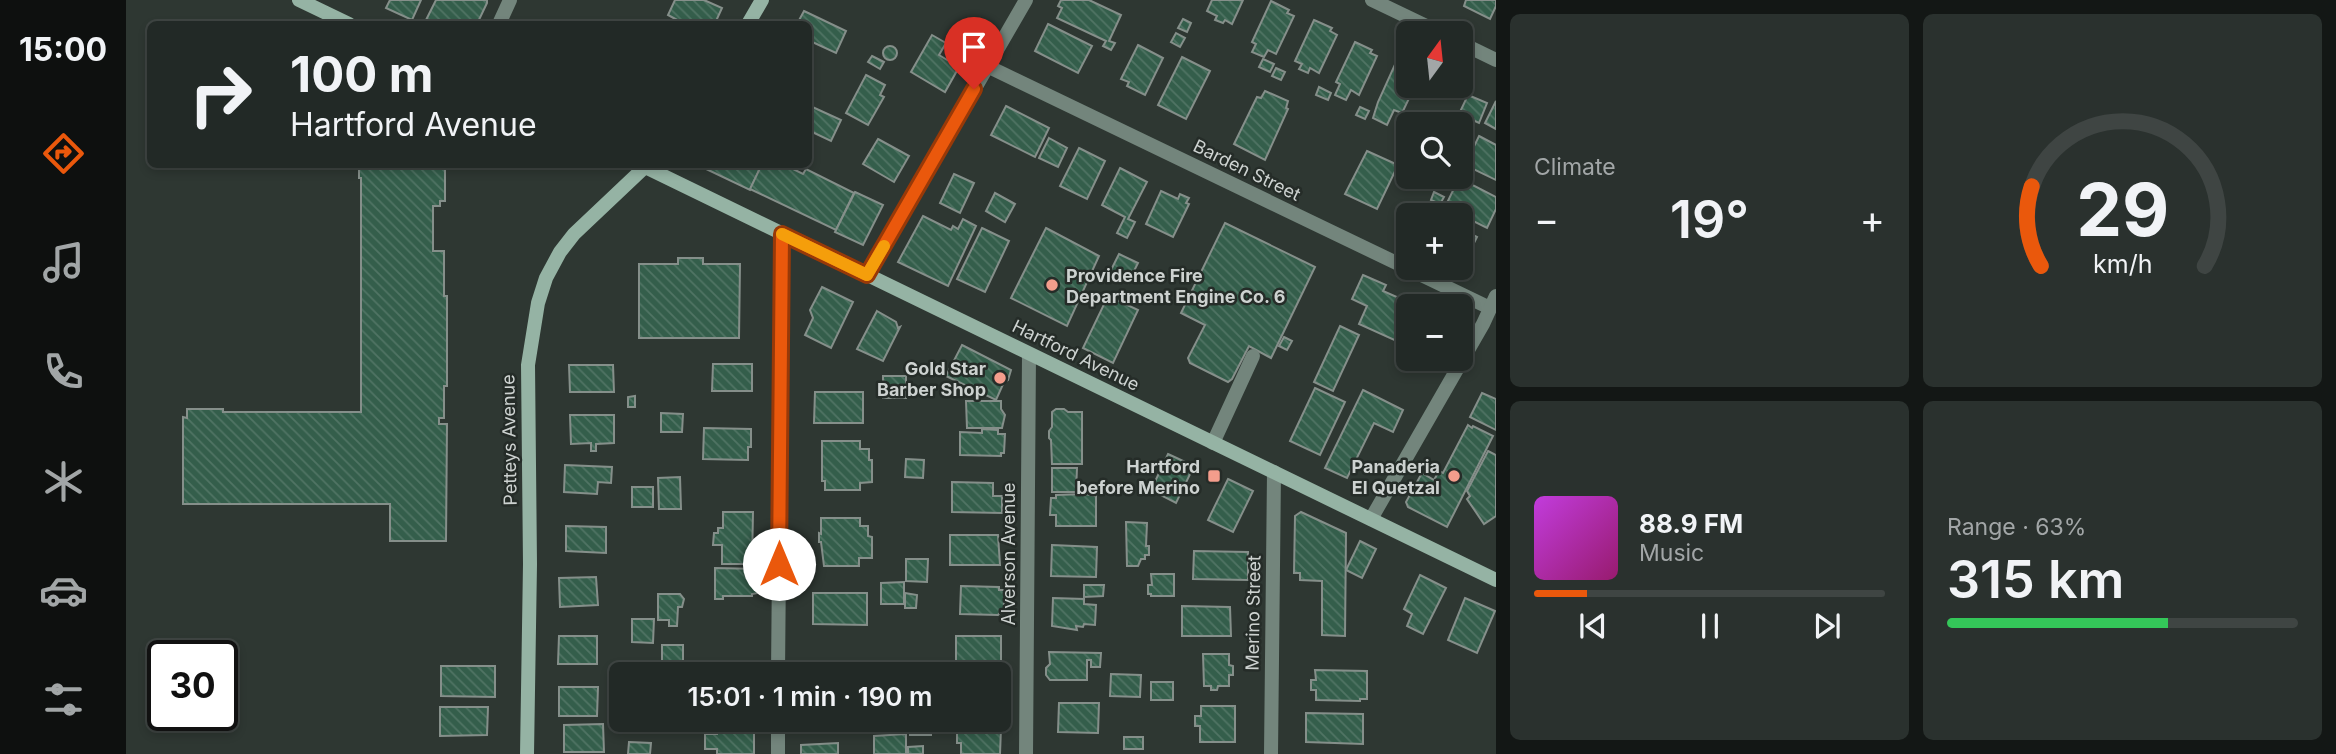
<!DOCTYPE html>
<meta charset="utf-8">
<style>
:root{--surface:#222926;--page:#2a312e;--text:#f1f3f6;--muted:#a2a6a7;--line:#3f4543;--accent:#ea580c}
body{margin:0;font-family:Inter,sans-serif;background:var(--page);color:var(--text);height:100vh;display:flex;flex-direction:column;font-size:26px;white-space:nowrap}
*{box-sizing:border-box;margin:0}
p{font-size:23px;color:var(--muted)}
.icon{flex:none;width:38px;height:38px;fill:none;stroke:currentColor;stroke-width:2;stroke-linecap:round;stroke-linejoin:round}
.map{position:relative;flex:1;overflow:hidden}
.side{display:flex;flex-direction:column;gap:14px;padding:14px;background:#131715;width:840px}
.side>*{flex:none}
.hud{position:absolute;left:21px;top:21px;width:665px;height:147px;border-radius:10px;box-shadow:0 4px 10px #0003,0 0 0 2px var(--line);background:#222926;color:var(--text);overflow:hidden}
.needle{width:46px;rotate:15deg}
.tools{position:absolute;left:1270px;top:21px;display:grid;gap:14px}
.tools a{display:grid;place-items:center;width:77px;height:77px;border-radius:10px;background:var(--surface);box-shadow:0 4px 10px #0003,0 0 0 2px var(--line);font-size:35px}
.speed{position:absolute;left:21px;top:640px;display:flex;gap:14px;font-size:35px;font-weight:700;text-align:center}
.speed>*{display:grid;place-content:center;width:91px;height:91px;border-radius:50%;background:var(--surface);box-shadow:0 4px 10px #0003,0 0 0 2px var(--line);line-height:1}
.speed .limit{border:4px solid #111;border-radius:10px;background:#fff;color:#111}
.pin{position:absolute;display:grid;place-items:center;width:60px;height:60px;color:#fff;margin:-72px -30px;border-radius:50% 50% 50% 0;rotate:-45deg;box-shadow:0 0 7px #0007}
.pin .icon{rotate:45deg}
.me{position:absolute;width:77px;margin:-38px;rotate:0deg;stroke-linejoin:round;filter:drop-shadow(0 0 5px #0008)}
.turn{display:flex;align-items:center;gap:24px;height:147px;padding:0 28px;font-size:32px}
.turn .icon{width:91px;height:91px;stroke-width:2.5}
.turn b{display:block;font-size:49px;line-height:60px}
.big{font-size:52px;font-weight:600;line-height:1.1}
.side .card{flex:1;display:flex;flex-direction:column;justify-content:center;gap:10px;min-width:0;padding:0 24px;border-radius:10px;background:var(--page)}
.side .dial{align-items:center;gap:0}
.dial svg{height:182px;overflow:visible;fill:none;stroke:var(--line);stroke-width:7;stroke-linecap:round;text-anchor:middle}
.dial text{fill:var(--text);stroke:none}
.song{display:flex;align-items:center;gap:21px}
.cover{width:84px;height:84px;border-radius:10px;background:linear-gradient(135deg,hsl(290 70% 55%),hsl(320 70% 35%))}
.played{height:7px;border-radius:4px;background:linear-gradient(90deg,var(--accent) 15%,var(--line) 15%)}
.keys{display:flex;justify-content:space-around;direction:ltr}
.heat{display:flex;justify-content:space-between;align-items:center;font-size:38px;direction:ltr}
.charge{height:10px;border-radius:5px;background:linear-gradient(90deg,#34c759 63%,var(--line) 0)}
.side .tiles{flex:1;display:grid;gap:14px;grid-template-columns:repeat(2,1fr)}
.trip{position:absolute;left:483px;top:662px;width:402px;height:70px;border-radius:10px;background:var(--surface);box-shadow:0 4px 10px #0003,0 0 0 2px var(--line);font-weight:600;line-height:70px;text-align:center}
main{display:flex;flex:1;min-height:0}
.tabs{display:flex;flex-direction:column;width:126px;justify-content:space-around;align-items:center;background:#0e100f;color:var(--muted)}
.tabs .icon{width:49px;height:49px}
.tabs .selected{color:var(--accent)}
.tabs b{font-size:32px;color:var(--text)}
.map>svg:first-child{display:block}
.building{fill:url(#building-back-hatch);stroke:#858f8a;stroke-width:2}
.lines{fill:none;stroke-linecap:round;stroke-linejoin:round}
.lane{stroke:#73857c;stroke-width:14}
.street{stroke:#73857c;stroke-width:14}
.secondary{stroke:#95b3a4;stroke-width:14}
.route-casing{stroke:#983908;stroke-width:18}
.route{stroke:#ea580c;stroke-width:12}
.slow{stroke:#f59e0b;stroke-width:12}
.poi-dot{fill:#f49d8c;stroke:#252c28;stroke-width:2.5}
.labels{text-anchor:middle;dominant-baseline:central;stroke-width:5;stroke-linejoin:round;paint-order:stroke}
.street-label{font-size:18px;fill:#cdd2d0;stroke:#252c28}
.poi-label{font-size:18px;font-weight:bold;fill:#cdd2d0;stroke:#252c28;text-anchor:end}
</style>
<main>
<nav class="tabs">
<b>15:00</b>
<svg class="icon selected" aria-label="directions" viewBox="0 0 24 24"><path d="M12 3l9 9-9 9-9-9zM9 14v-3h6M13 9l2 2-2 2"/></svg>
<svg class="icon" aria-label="music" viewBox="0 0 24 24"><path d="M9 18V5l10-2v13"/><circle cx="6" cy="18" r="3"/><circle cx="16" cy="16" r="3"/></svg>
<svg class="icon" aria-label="phone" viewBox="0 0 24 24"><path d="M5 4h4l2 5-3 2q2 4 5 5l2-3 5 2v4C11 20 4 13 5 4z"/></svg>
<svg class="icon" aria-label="climate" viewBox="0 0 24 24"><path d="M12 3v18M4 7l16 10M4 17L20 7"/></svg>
<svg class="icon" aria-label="car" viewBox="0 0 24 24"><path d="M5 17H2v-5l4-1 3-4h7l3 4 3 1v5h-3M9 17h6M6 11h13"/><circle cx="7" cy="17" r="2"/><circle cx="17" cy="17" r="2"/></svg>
<svg class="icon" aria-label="filters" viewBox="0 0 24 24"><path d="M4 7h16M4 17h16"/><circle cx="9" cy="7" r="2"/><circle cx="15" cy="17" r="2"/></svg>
</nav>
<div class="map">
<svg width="1370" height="754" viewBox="0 0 1370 754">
<defs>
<pattern id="building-back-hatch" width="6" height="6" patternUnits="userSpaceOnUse" patternTransform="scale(1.75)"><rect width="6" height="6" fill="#345e4b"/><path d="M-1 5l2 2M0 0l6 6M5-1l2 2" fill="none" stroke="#507464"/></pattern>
</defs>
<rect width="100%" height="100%" fill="#2e3732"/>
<g class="building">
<path d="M264 0H295L286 20 260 8Z"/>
<path d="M310 0H361V3L351 24H298Z"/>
<path d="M549 0H578L596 8 590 21H592L591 24H554L555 22 542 15Z"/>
<path d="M935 0H963L995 15 983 41 989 43 985 50 977 46 980 41 931 18 936 8 932 6Z"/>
<path d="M1086 0H1117L1106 24 1099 20 1097 23 1089 20 1091 16 1081 11Z"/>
<path d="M1340 0H1370V6L1364 19 1338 6Z"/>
<path d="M1145 1 1163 10 1161 13 1168 16 1150 54 1142 50 1138 57 1126 52 1130 44 1126 42Z"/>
<path d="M678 11 720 31 710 53 682 40V24H671Z"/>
<path d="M1057 19 1065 23 1061 32 1052 28Z"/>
<path d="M1188 20 1206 28 1204 31 1211 35 1193 73 1184 68 1182 73 1173 69 1176 64 1169 61Z"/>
<path d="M922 24 966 46 952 73 909 51Z"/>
<path d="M1050 33 1059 38 1054 47 1045 42Z"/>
<path d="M806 35 820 43 813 55 833 67 819 92 785 72Z"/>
<path d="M1229 42 1246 50 1244 53 1251 56 1233 95 1225 90 1220 100 1209 95 1214 84 1210 82Z"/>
<path d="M1012 45 1037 58 1019 95 1001 86 1003 82 995 79Z"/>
<circle cx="764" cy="53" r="7"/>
<path d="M746 56 758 62 754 69 742 62Z"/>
<path d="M1056 57 1084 71 1060 119 1032 105Z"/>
<path d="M1137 59 1148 64 1144 72 1133 67Z"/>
<path d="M1271 60 1283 66V86H1289L1276 113 1268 110 1261 125 1247 118 1252 102Z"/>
<path d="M1150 68 1159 72 1155 80 1146 76Z"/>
<path d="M740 75 759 85 754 95 758 97 742 125 720 113Z"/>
<path d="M1193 87 1205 93 1202 100 1190 95Z"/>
<path d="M1139 91 1162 101 1160 108 1162 109 1139 160 1108 144 1131 97 1135 98Z"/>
<path d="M1342 95 1361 103 1353 123 1333 114Z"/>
<path d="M1370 101V129L1359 123Z"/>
<path d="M682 105 715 120 705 141 682 130Z"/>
<path d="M880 106 923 128 909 157 865 135Z"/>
<path d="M1234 107 1243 111 1239 119 1230 115Z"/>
<path d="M1353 136 1370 145V180L1339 165Z"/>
<path d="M923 138 941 148 932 167 913 158Z"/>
<path d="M752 139 783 156 768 182 737 164Z"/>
<path d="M953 148 979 161 961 199 934 186Z"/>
<path d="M1241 151 1272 165 1251 209 1219 194Z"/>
<path d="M233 164H319V201H314V206H307V251H318V296H321V386H318V418H313V424H321L320 541H264V504H57V417L61 418V409H97V412H235V178H233Z"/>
<path d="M578 164H636L624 190 576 167Z"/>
<path d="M636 164H657L677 174 680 169 728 193 710 230 624 189Z"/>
<path d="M994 168 1021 182 1002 219 1009 222 1001 238 991 233 999 217 976 205Z"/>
<path d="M828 174 848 183 834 213 814 203Z"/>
<path d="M1333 178 1370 197V209L1361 228 1319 207Z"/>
<path d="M1035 191 1052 199 1054 194 1063 198 1060 203 1063 204 1047 237 1020 224Z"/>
<path d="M729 192 757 205 737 245 709 232Z"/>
<path d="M1308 192 1318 197 1314 204 1305 200Z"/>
<path d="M869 193 889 204 879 222 860 211Z"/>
<path d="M1299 206 1310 211 1308 215H1294Z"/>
<path d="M797 216 825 230 827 226 832 229 837 219 850 226 822 286 772 262Z"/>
<path d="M1099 223 1189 267 1145 358 1123 346 1106 379 1102 382 1064 363 1062 358 1079 325 1055 313Z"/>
<path d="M856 228 883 241 859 292 831 279Z"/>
<path d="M920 228 973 256 941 326 885 298Z"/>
<path d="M1335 229 1351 237 1337 265 1335 264Z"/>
<path d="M993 254 1012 263 1002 283 983 274Z"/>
<path d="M552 258H577V264H614L613 338H513V264H552Z"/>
<path d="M1237 275 1260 285 1257 291 1291 306H1283V327L1275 343 1233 324 1241 306 1226 299Z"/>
<path d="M696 287 727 302 705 348 679 335 687 318 684 310Z"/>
<path d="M982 296 1012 310 987 363 957 348Z"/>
<path d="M751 311 770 322 772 328 774 327 757 361 731 349Z"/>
<path d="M1214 326 1233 335 1207 391 1188 382Z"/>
<path d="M1158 337 1166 341 1161 350 1153 346Z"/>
<path d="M836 345 885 370 882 380 878 382 870 400 820 376Z"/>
<path d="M587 364H626V391H586Z"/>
<path d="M443 365H487L488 392H444Z"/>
<rect x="757" y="376" width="23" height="22"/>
<path d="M1189 388 1219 402 1194 455 1164 441Z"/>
<path d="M1237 390 1277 410 1267 432 1248 423 1221 478 1199 468Z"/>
<path d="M689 392H737V423H688Z"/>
<path d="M1356 393 1370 399V430L1344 417Z"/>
<path d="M509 396V407H502V397Z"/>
<path d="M840 401H875V409L879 415 876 428H841Z"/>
<path d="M930 409H938L942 412H956V464H926L925 440 923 438V431L926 427V412Z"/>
<path d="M535 413 557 414 556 432H535Z"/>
<path d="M444 415H488V443L470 444V451H465V443L445 444Z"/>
<path d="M1342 425 1346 428 1347 426 1367 436 1321 527 1282 507 1280 502 1296 473 1308 480 1313 471 1317 473Z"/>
<path d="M578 428 625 429V447H622V460L577 459Z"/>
<path d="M856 429 872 430V434H879L878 453H875V456L834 455V432L856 433Z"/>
<path d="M696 441H734V449H743V460H746V482L734 483V490H699V481H696Z"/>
<path d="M1362 451 1370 455V516L1358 524 1341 499 1344 496 1341 491Z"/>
<path d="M1042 454 1068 466 1050 503 1025 490Z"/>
<path d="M780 459 798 460 797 478 779 477Z"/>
<path d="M439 465 486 467 485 483 472 482 471 494 438 492Z"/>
<path d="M926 468H951L950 492H926Z"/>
<path d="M554 477 555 509H533L532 478Z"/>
<path d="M1102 479 1127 491 1107 532 1082 520Z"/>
<path d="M826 482 867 483V496H876V513L826 512Z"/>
<rect x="506" y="487" width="21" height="20"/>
<path d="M959 494 970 496V526H930V515H924L925 498H930V495Z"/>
<path d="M597 512H627L626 564H596V545H587L588 533H592V528H597Z"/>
<path d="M1175 512 1220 533 1219 636 1196 635V581L1174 580V573H1168L1169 516Z"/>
<path d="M695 518H734V526H742V536L746 537V558H733V566H698L695 542H693V533L695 534Z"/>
<path d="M1000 522 1021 523 1020 546H1023V555H1019V559H1015L1012 566H1001Z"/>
<path d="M440 526 480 527V553L440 551Z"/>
<path d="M824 535H872L874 565H824Z"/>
<path d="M1234 541 1250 549 1236 578 1220 570Z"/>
<path d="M926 545 971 547 970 577 925 576Z"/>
<path d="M1068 551 1122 552V580L1067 579Z"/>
<path d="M780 559H802L801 582 780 581Z"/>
<path d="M589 568 632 569V593L626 594V596H597V599H589Z"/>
<path d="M1025 574H1048V596H1025V594H1022V585H1026Z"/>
<path d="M1294 575 1320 588 1297 634 1281 626 1286 614 1278 609Z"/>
<path d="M470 577 472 605 434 607 433 578Z"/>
<path d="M778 582V604H755V583Z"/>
<path d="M958 585H978L977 596 958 597Z"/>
<path d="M835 586 873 587V590H878V608L872 615 834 614Z"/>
<path d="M687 593H741V625L687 624Z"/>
<path d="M779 593 791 595 790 608H779Z"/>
<path d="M532 594H554L558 599 556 607H552L551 626H543V620H532Z"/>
<path d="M927 598 958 599V604L970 605 969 625 958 624 957 627 950 626 951 630 926 626Z"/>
<path d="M1339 598 1369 611 1351 653 1322 640Z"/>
<path d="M1056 606 1104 607 1105 636H1056Z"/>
<path d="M506 619H528L527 643 506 642Z"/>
<path d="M433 636H471V664H432Z"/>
<path d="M830 636H875V665L830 666Z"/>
<rect x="536" y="645" width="21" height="23"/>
<path d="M923 652 975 653 974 667H965V660H961V680H924L920 675V668L924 664Z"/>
<path d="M1077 654H1103V665L1107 666V675H1103V686H1092L1091 690H1085V686H1078Z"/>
<path d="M315 666H369V697L315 696Z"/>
<path d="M1189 670 1241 671V699H1234V701L1190 700V690H1185V680H1190Z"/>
<path d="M985 674 1015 675 1014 697 984 696Z"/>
<rect x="1025" y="682" width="22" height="18"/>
<path d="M433 687H472L471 716H433Z"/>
<path d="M873 688 879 690V711H875V713H873Z"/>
<path d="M933 703H973L972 733 932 732Z"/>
<path d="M1075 706H1109V742H1074V726H1069V716H1075Z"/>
<path d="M314 707H362L361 735 314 736Z"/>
<path d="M1180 713 1237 714V744L1180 742Z"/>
<rect x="784" y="719" width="21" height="16"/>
<path d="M748 720H760L759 733H748Z"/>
<path d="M477 724 478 752H438V725Z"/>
<path d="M831 728H875L874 754H835V743H831Z"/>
<path d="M591 731 628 732V754H591V749H579V734H591Z"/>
<path d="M780 734V754H748V736Z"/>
<rect x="998" y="737" width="19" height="12"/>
<path d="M503 742 525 743 524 754H502Z"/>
<path d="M712 743V754H675V745Z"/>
<path d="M797 746V754H782V747Z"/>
</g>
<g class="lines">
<path class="lane" d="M1087 443 1127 356"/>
<g class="street">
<path d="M1246 0 1315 33"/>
<path d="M373 24 384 0"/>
<path d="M1335 43 1370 60"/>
<path d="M861 66 1364 308"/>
<path d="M741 275 900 0"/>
<path d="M1245 519 1357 324 1370 296"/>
<path d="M652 674 656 234"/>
<path d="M652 754V719"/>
<path d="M900 754 903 354"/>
<path d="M1145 754 1148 472"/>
</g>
<g class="secondary">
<path d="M173 0 223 24"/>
<path d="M622 24 636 0"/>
<path d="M513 164 1370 580"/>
<path d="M401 754 404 564 402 365 412 303 420 278 434 252 448 234 522 164"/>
</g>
</g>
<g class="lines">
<defs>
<path id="route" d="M653 564 656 234 741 275 848 89"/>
</defs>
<use href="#route" class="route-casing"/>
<use href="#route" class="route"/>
<path class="slow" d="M656 234 741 275 758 246"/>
</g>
<g class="poi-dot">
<circle cx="926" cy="285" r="7"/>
<circle cx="874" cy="378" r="7"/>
<rect x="1081" y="469" width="14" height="14" rx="3.5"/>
<circle cx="1328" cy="476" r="7"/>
</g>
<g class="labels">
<g class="street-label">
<text transform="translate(1121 170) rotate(26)">Barden Street</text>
<text transform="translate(950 355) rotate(26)">Hartford Avenue</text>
<text transform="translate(383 440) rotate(-91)">Petteys Avenue</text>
<text transform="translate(882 554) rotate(-90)">Alverson Avenue</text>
<text transform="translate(1127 613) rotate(-89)">Merino Street</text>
</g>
<g class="poi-label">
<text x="940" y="275" text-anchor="start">Providence Fire<tspan x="940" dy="21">Department Engine Co. 6</tspan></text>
<text x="860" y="368">Gold Star<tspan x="860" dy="21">Barber Shop</tspan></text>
<text x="1074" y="466">Hartford<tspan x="1074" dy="21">before Merino</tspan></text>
<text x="1314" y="466">Panaderia<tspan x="1314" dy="21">El Quetzal</tspan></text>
</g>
</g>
</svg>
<div class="tools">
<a><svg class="needle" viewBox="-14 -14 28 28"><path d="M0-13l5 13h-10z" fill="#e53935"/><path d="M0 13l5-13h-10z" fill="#a2a6a7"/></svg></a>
<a><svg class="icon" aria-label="search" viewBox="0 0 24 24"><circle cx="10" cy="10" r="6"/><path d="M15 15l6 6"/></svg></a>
<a>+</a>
<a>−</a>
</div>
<div class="speed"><div class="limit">30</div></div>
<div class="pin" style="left:848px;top:89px;background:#d93025"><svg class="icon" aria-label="arrive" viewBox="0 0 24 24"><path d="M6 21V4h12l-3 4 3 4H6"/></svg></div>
<svg class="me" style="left:653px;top:564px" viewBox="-20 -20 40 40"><circle r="19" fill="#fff"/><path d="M0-13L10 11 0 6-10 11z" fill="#ea580c"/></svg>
<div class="trip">15:01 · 1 min · 190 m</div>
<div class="hud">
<div class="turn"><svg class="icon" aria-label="right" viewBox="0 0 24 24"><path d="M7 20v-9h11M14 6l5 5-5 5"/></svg><div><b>100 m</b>Hartford Avenue</div></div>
</div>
</div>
<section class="side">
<div class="tiles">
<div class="card"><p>Climate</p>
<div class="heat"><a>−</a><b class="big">19°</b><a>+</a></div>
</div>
<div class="card dial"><svg viewBox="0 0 100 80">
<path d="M14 69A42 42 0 1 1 86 69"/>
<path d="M14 69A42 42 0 0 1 10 34" stroke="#ea580c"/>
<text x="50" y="56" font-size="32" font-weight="700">29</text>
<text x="50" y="72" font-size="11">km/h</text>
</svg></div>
<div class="card">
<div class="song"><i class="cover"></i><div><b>88.9 FM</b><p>Music</p></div></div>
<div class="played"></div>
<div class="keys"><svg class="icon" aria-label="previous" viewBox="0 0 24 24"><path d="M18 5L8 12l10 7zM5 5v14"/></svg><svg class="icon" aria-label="pause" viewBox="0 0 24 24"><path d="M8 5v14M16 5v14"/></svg><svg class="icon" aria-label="next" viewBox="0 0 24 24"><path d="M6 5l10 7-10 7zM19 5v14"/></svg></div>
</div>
<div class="card"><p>Range · 63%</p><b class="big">315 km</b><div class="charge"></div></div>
</div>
</section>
</main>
